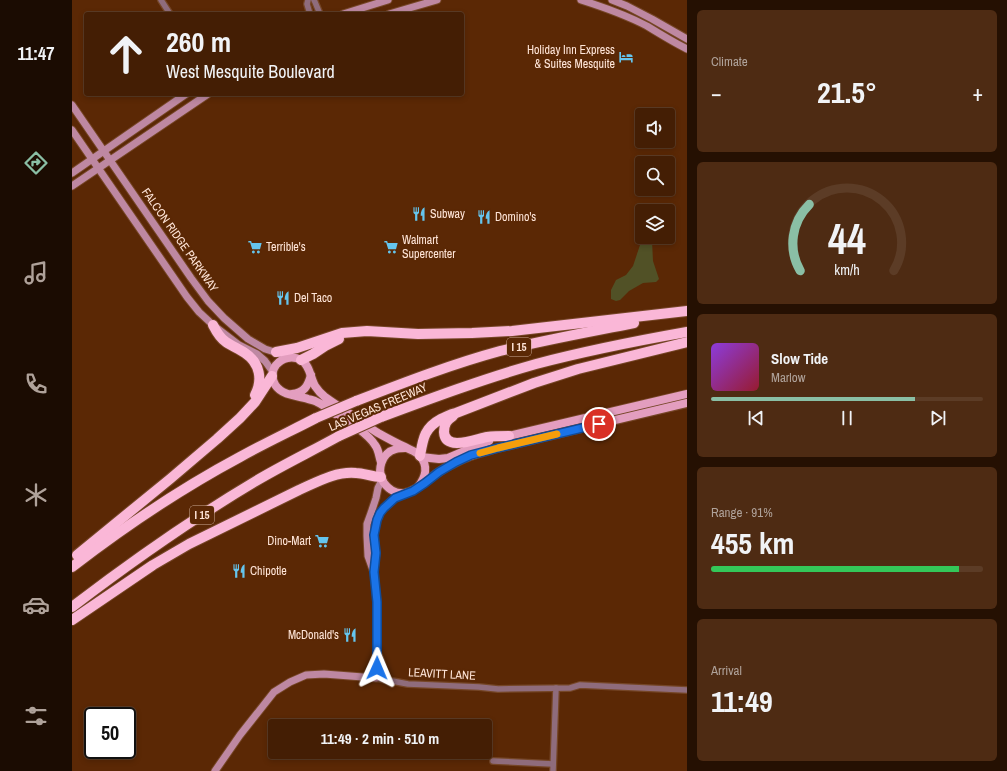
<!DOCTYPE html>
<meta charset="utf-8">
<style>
:root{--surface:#441e04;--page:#4e2b13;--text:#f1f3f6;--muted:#afa29a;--line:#5c3c26;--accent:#8abfa5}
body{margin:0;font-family:"Archivo Narrow",sans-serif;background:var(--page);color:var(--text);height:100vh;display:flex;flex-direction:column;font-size:15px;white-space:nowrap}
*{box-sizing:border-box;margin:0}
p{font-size:13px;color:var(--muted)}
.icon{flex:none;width:22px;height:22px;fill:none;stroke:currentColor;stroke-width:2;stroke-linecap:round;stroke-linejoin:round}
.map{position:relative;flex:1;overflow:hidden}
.sheet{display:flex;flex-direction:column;gap:10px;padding:10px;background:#251002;width:320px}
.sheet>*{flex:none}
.top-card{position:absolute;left:12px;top:12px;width:380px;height:84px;border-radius:4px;box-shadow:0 2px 6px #0003,0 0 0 1px var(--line);background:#441e04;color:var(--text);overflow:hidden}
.buttons{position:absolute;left:563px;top:108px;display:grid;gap:8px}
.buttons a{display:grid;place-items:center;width:40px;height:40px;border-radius:4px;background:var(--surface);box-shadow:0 2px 6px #0003,0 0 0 1px var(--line);font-size:20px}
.speed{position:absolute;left:12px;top:707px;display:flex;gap:8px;font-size:20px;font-weight:700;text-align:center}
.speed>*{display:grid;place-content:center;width:52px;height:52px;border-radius:50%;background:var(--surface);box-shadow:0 2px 6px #0003,0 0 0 1px var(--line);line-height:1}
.speed .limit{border:2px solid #111;border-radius:6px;background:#fff;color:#111}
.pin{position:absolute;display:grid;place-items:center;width:34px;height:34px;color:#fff;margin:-17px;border:2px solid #fff;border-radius:50%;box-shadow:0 1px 4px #0007}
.me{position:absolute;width:44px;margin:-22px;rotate:1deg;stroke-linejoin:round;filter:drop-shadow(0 0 3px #0008)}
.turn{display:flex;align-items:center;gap:14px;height:84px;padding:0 16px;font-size:18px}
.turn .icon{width:52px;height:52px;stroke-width:2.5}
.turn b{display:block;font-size:28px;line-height:34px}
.big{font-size:30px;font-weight:700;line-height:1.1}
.sheet .card{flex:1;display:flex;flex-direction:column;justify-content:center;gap:6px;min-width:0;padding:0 14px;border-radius:6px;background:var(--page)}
.sheet .dial{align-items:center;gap:0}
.dial svg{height:104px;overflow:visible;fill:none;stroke:var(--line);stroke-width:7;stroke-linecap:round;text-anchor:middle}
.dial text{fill:var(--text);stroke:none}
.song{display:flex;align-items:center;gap:12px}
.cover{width:48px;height:48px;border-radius:6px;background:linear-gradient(135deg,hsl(270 70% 55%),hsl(350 70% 35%))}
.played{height:4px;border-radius:2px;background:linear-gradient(90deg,var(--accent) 75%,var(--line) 75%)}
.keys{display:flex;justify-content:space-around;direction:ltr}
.heat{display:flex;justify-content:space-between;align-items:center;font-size:22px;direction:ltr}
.charge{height:6px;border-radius:3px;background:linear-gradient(90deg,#34c759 91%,var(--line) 0)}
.trip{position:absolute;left:196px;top:719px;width:224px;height:40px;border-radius:4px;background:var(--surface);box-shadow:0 2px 6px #0003,0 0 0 1px var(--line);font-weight:700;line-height:40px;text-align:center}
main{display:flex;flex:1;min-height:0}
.tabs{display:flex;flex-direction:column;width:72px;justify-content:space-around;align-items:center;background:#1b0c02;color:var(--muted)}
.tabs .icon{width:28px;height:28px}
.tabs .current{color:var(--accent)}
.tabs b{font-size:18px;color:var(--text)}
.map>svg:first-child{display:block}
.green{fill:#515126}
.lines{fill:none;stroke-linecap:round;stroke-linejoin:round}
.minor-casing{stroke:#754627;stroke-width:8}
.secondary-casing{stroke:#754627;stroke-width:9}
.primary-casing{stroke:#754627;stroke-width:10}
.motorway-casing{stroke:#754627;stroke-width:12}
.minor{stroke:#8f6c7c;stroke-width:5.5}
.secondary{stroke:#be88a2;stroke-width:7}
.primary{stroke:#e39ebf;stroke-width:8}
.motorway{stroke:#fab7d7;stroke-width:10}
.motorway-bridge-casing{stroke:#754627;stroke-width:12;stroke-linecap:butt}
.motorway-bridge{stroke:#fab7d7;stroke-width:10}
.route-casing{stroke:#114b97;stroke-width:10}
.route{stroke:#1a73e8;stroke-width:7}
.slow{stroke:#f59e0b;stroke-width:7}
.labels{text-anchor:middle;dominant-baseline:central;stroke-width:4;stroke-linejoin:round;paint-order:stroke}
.shield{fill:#5b2805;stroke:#ceac99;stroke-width:1}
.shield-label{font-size:11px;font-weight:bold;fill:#ffe5d8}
.poi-label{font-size:12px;fill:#ffe5d8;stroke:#5b2805;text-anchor:start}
.street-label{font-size:12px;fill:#ffe5d8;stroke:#5b2805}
</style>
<main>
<nav class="tabs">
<b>11:47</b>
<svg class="icon current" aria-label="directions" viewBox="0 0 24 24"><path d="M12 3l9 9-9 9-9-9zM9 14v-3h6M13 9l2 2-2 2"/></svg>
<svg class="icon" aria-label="music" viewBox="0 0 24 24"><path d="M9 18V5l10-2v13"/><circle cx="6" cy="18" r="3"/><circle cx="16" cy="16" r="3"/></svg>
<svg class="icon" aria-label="phone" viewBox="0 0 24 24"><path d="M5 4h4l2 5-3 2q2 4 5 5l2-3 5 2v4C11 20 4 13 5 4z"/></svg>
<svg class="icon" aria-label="climate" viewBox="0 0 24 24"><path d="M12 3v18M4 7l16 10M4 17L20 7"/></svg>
<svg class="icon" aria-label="car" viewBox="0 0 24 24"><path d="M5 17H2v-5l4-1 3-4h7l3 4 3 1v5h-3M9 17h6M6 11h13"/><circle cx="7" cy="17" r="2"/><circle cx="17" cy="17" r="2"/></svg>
<svg class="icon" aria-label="filters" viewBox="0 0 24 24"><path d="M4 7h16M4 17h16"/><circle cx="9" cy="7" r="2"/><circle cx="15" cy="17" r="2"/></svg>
</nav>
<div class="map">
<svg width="615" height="771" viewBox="0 0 615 771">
<rect width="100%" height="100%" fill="#5b2805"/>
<path class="green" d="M575 237 580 241 581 261 587 279 584 282 571 283 557 291 548 300 544 301 539 299V290L544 280 554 275 561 266 569 242Z"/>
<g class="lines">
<defs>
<g id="minor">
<path d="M89 0 98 14"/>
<path d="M236 0 235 4 238 14"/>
<path d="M242 0 243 2 248 14"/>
<path d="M304 678 336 684 407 687 426 689 498 688 508 685 615 690"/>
<path d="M421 761 481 764"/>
<path d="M481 771 484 688"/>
</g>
<g id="secondary">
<path d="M509 0C531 7 554 15 575 26 588 34 601 42 615 49"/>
<path d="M540 0 555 6 580 19 615 39"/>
<path d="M271 14 316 0"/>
<path d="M317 14 365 0"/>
<path d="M0 105 119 278 136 301 152 318 176 339 193 349 209 354"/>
<path d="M0 130 115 297 127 312 141 325 167 345 185 354 193 361 201 372"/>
<path d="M0 173 114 94"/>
<path d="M0 186 136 94"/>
<path d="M301 570 296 556 295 536V524L299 513 304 498 306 488 310 480"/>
<path d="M143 771 168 735 202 692 218 682 234 675 252 674 304 678 305 602 302 572 304 553 302 535 303 526 308 513 312 508 323 498 333 493"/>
</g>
<g id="primary">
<path d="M220 394C232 393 236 386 239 375"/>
<path d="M432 437 615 394"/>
<path d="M333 448C330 448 326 448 324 449 309 453 304 471 312 483 317 490 325 494 333 493 345 491 357 478 367 472 372 468 377 466 383 463 396 455 411 452 426 448L615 403"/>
<path d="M349 457 367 459 376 458 409 444 417 441"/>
<path d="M309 462C307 457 307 450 303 445 295 432 273 420 260 412 255 408 250 404 245 402 242 400 239 400 236 399 228 396 215 396 208 390 200 384 198 373 204 365 210 358 220 355 229 360 238 365 238 377 243 386 245 389 249 394 253 397 261 403 270 408 278 414 288 420 296 427 306 433 315 438 324 443 333 447 338 450 344 451 348 456 357 466 353 478 346 487"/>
</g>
<g id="motorway">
<path d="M141 325C144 331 148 338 154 342 160 346 167 349 173 353 188 363 191 380 183 395"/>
<path d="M204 352 225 348 270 333 295 331 346 334 400 333 440 331 615 311"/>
<path d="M229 360 241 354 253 346 267 339"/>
<path d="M284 401C331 383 380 364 428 351 472 340 517 332 562 323"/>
<path d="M381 416C375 420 372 424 372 432 373 452 404 439 415 437 422 436 430 436 437 436"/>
<path d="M309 417C360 398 411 379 464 364 514 351 564 341 615 332"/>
<path d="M348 456C351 439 352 428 369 419 374 417 378 414 384 413L462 383 506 369 615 342"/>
<path d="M5 555 98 479 145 439 168 418 183 402 200 376"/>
<path d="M0 567C52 527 110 488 168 457 193 443 219 431 244 418"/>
<path d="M0 607C59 562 120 519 184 481 211 465 240 451 267 436"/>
<path d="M0 620 81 565 117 544 227 490C245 482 264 471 284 473 292 473 300 477 309 477"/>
</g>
</defs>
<use href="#minor" class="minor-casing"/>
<use href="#secondary" class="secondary-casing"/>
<use href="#primary" class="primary-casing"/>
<use href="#motorway" class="motorway-casing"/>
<use href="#minor" class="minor"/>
<use href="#secondary" class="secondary"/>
<use href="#primary" class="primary"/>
<use href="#motorway" class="motorway"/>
<defs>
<g id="motorway-bridge">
<path d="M244 418 284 401"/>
<path d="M267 436 309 417"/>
</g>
</defs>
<use href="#motorway-bridge" class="motorway-bridge-casing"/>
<use href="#motorway-bridge" class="motorway-bridge"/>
</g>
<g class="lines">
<defs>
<path id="route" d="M305 668V602L302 572 304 553 302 535 305 520 308 513 312 508 323 498 341 491 353 483 367 472 384 462 399 455 426 448 527 424"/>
</defs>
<use href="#route" class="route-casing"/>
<use href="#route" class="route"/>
<path class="slow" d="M408 453 426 448 485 434"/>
</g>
<defs>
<symbol id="hotel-bare" viewBox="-9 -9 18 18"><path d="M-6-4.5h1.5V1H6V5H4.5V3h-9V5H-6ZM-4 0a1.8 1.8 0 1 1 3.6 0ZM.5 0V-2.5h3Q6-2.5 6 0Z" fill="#65c5ee" stroke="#5b2805" stroke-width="2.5" paint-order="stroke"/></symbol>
<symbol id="restaurant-bare" viewBox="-9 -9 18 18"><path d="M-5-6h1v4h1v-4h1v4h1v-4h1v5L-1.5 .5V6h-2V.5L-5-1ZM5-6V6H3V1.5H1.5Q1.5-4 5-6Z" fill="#65c5ee" stroke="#5b2805" stroke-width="2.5" paint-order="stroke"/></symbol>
<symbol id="supermarket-bare" viewBox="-9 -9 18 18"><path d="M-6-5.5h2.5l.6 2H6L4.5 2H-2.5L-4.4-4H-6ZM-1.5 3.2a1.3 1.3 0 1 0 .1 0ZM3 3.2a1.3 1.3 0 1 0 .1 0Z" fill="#65c5ee" stroke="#5b2805" stroke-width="2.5" paint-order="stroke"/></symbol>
</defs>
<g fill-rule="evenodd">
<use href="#hotel-bare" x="544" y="47" width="20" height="20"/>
<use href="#restaurant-bare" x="337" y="204" width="20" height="20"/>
<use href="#restaurant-bare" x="402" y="207" width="20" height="20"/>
<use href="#supermarket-bare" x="173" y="237" width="20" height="20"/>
<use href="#supermarket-bare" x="309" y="237" width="20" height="20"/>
<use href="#restaurant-bare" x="201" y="288" width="20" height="20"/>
<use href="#supermarket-bare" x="240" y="531" width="20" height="20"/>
<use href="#restaurant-bare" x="157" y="561" width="20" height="20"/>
<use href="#restaurant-bare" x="268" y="625" width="20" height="20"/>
</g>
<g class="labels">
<g class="shield">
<rect x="435" y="338" width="24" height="18" rx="3"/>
<rect x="118" y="506" width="24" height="18" rx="3"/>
</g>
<g class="shield-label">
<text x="447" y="347">I 15</text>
<text x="130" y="515">I 15</text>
</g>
<g class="poi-label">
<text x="543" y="50" text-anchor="end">Holiday Inn Express<tspan x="543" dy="14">&amp; Suites Mesquite</tspan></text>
<text x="358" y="214">Subway</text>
<text x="423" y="217">Domino's</text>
<text x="330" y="240">Walmart<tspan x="330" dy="14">Supercenter</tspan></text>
<text x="194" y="247">Terrible's</text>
<text x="222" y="298">Del Taco</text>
<text x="239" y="541" text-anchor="end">Dino-Mart</text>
<text x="178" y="571">Chipotle</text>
<text x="267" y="635" text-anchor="end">McDonald's</text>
</g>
<g class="street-label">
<text transform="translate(108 240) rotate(55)">FALCON RIDGE PARKWAY</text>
<text transform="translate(306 407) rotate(-23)">LAS VEGAS FREEWAY</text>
<text transform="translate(370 674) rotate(3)">LEAVITT LANE</text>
</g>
</g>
</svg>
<div class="buttons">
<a><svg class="icon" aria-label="sound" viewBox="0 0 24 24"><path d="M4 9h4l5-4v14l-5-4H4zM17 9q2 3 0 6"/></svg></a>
<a><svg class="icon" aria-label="search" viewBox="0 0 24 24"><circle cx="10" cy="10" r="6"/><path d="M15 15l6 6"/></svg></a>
<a><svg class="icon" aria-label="layers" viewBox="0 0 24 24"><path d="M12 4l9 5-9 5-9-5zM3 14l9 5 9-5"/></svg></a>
</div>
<div class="speed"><div class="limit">50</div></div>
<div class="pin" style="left:527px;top:424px;background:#d93025"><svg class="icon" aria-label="arrive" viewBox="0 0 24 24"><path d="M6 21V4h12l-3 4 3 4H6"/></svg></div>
<svg class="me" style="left:305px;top:668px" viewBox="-20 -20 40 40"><path d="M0-17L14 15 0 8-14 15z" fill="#1a73e8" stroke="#fff" stroke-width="4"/></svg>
<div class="trip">11:49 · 2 min · 510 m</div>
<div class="top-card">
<div class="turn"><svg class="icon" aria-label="ahead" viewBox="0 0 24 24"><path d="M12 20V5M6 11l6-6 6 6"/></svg><div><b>260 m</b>West Mesquite Boulevard</div></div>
</div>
</div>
<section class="sheet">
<div class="card"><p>Climate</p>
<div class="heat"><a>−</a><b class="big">21.5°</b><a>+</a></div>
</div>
<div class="card dial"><svg viewBox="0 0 100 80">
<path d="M14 69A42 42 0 1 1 86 69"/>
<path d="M14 69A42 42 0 0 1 21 18" stroke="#8abfa5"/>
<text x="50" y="56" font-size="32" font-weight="700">44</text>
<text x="50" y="72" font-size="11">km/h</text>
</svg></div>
<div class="card">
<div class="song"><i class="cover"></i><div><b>Slow Tide</b><p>Marlow</p></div></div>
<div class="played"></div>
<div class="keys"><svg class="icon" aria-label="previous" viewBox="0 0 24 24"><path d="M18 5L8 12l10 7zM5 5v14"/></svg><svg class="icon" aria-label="pause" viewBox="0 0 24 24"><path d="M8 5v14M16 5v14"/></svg><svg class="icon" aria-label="next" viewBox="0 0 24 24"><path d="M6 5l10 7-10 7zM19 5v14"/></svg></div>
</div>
<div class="card"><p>Range · 91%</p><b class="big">455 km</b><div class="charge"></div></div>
<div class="card"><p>Arrival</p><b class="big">11:49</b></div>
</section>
</main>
